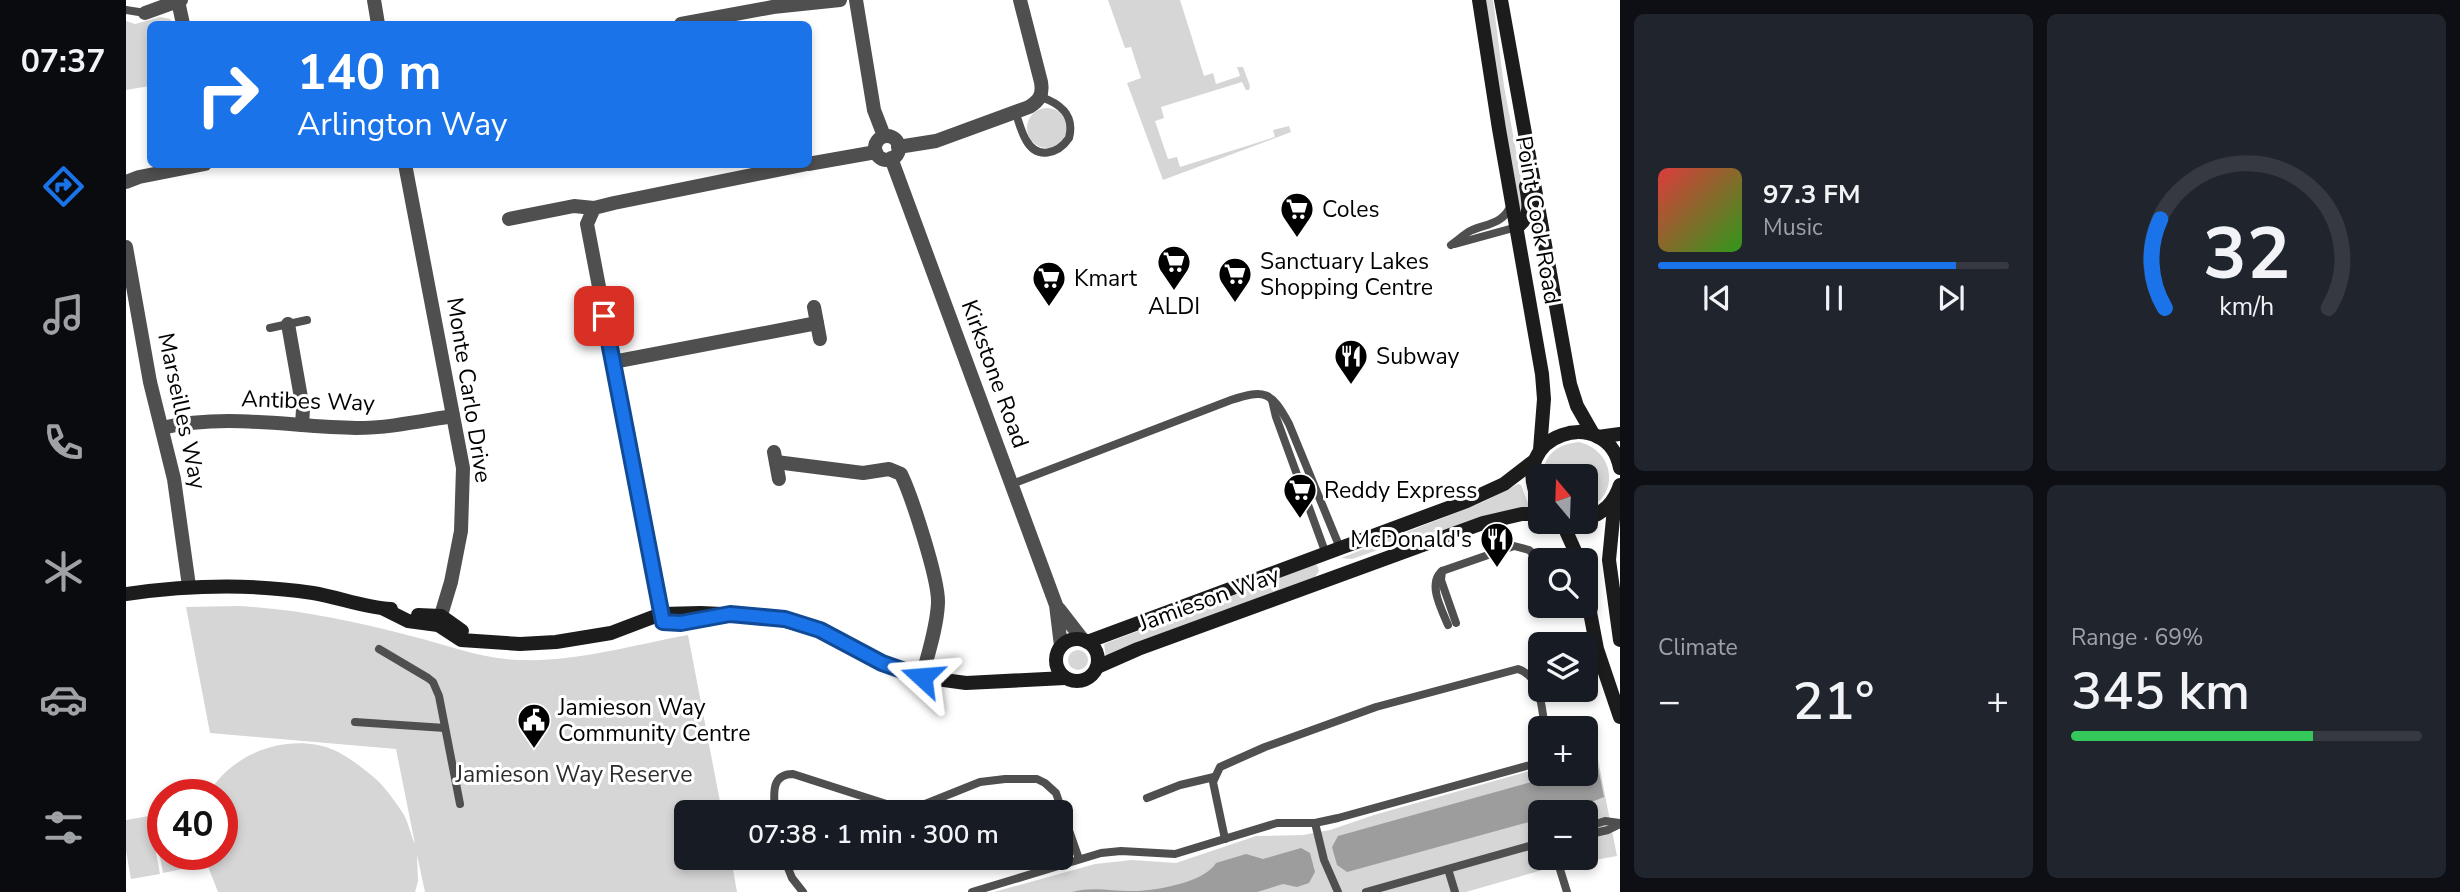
<!DOCTYPE html>
<meta charset="utf-8">
<style>
:root{--surface:#171b24;--page:#20242c;--text:#f1f3f6;--muted:#9ea1a6;--line:#363941;--accent:#1a73e8}
body{margin:0;font-family:"Nunito Sans",sans-serif;background:var(--page);color:var(--text);height:100vh;display:flex;flex-direction:column;font-size:26px;white-space:nowrap}
*{box-sizing:border-box;margin:0}
p{font-size:23px;color:var(--muted)}
.icon{flex:none;width:38px;height:38px;fill:none;stroke:currentColor;stroke-width:2;stroke-linecap:round;stroke-linejoin:round}
.map{position:relative;flex:1;overflow:hidden}
.details{display:flex;flex-direction:column;gap:14px;padding:14px;background:#0d0f14;width:840px}
.details>*{flex:none}
.hud{position:absolute;left:21px;top:21px;width:665px;height:147px;border-radius:10px;box-shadow:0 4px 10px #0003;background:#1a73e8;color:#fff;overflow:hidden}
.needle{width:46px;rotate:341deg}
.tools{position:absolute;left:1402px;top:464px;display:grid;gap:14px}
.tools a{display:grid;place-items:center;width:70px;height:70px;border-radius:10px;background:var(--surface);box-shadow:0 4px 10px #0003;font-size:35px}
.speed{position:absolute;left:21px;top:779px;display:flex;gap:14px;font-size:35px;font-weight:700;text-align:center}
.speed>*{display:grid;place-content:center;width:91px;height:91px;border-radius:50%;background:var(--surface);box-shadow:0 4px 10px #0003;line-height:1}
.speed .limit{border:10px solid #d22;background:#fff;color:#111}
.pin{position:absolute;display:grid;place-items:center;width:60px;height:60px;color:#fff;margin:-30px;border-radius:14px;box-shadow:0 4px 10px #0006}
.me{position:absolute;width:77px;margin:-38px;rotate:289deg;stroke-linejoin:round;filter:drop-shadow(0 0 5px #0008)}
.turn{display:flex;align-items:center;gap:24px;height:147px;padding:0 35px;font-size:32px}
.turn .icon{width:91px;height:91px;stroke-width:2.5}
.turn b{display:block;font-size:49px;line-height:60px}
.big{font-size:52px;font-weight:600;line-height:1.1}
.details .widget{flex:1;display:flex;flex-direction:column;justify-content:center;gap:10px;min-width:0;padding:0 24px;border-radius:10px;background:var(--page)}
.details .dial{align-items:center;gap:0}
.dial svg{height:182px;overflow:visible;fill:none;stroke:var(--line);stroke-width:7;stroke-linecap:round;text-anchor:middle}
.dial text{fill:var(--text);stroke:none}
.song{display:flex;align-items:center;gap:21px}
.cover{width:84px;height:84px;border-radius:10px;background:linear-gradient(135deg,hsl(0 70% 55%),hsl(110 70% 35%))}
.played{height:7px;border-radius:4px;background:linear-gradient(90deg,var(--accent) 85%,var(--line) 85%)}
.keys{display:flex;justify-content:space-around;direction:ltr}
.heat{display:flex;justify-content:space-between;align-items:center;font-size:38px;direction:ltr}
.charge{height:10px;border-radius:5px;background:linear-gradient(90deg,#34c759 69%,var(--line) 0)}
.details .tiles{flex:1;display:grid;gap:14px;grid-template-columns:repeat(2,1fr)}
.trip{position:absolute;left:548px;top:800px;width:399px;height:70px;border-radius:10px;background:var(--surface);box-shadow:0 4px 10px #0003;font-weight:600;line-height:70px;text-align:center}
main{display:flex;flex:1;min-height:0}
.dock{display:flex;flex-direction:column;width:126px;justify-content:space-around;align-items:center;background:#090b0e;color:var(--muted)}
.dock .icon{width:49px;height:49px}
.dock .active{color:var(--accent)}
.dock b{font-size:32px;color:var(--text)}
.map>svg:first-child{display:block}
.green{fill:#d6d6d6;fill-rule:evenodd}
.water{fill:#9d9d9d}
.lines{fill:none;stroke-linecap:round;stroke-linejoin:round}
.lane{stroke:#4f4f4f;stroke-width:8}
.street{stroke:#4f4f4f;stroke-width:14}
.secondary{stroke:#1c1c1c;stroke-width:14}
.route-casing{stroke:#114b97;stroke-width:18}
.route{stroke:#1a73e8;stroke-width:12}
.labels{text-anchor:middle;dominant-baseline:central;stroke-width:6;stroke-linejoin:round;paint-order:stroke}
.poi-label{font-size:23px;fill:#000;stroke:#fff;text-anchor:start}
.street-label{font-size:23px;fill:#000;stroke:#fff}
.park-label{font-size:23px;fill:#2d2d2d;stroke:#fff}
</style>
<main>
<nav class="dock">
<b>07:37</b>
<svg class="icon active" aria-label="directions" viewBox="0 0 24 24"><path d="M12 3l9 9-9 9-9-9zM9 14v-3h6M13 9l2 2-2 2"/></svg>
<svg class="icon" aria-label="music" viewBox="0 0 24 24"><path d="M9 18V5l10-2v13"/><circle cx="6" cy="18" r="3"/><circle cx="16" cy="16" r="3"/></svg>
<svg class="icon" aria-label="phone" viewBox="0 0 24 24"><path d="M5 4h4l2 5-3 2q2 4 5 5l2-3 5 2v4C11 20 4 13 5 4z"/></svg>
<svg class="icon" aria-label="climate" viewBox="0 0 24 24"><path d="M12 3v18M4 7l16 10M4 17L20 7"/></svg>
<svg class="icon" aria-label="car" viewBox="0 0 24 24"><path d="M5 17H2v-5l4-1 3-4h7l3 4 3 1v5h-3M9 17h6M6 11h13"/><circle cx="7" cy="17" r="2"/><circle cx="17" cy="17" r="2"/></svg>
<svg class="icon" aria-label="filters" viewBox="0 0 24 24"><path d="M4 7h16M4 17h16"/><circle cx="9" cy="7" r="2"/><circle cx="15" cy="17" r="2"/></svg>
</nav>
<div class="map">
<svg width="1494" height="892" viewBox="0 0 1494 892">
<rect width="100%" height="100%" fill="#fff"/>
<g class="green">
<path d="M982 0H1054L1078 76 1087 73 1090 84 1114 76 1111 67H1117L1124 86 1123 90H1120L1116 82 1035 107 1038 118 1029 121 1042 159 1051 157 1054 167 1149 137 1147 130 1163 126 1165 132 1037 180 1001 83 1015 78 1005 47 999 48Z"/>
<path d="M1360 0H1367L1378 86 1399 199 1395 216 1373 94Z"/>
<path d="M34 17 44 19 48 24H24V86L0 90V21L9 24Z"/>
<circle cx="921" cy="128" r="20"/>
<path d="M1453 442C1490 451 1494 497 1460 509V476H1416C1418 454 1432 444 1453 442Z"/>
<path d="M1392 484 1395 485 1404 509 1289 537 1226 559 1215 558 1357 502Z"/>
<path d="M1187 565H1191L1193 571 1189 577 1180 582 980 656 978 644Z"/>
<path d="M112 606C171 609 228 621 285 636 322 645 355 659 394 660 450 662 507 645 562 635L596 812H560V858H605L611 892H299L291 855 292 881 289 892H92L77 854H96V794H82C104 757 149 737 192 745 214 749 236 767 252 781 261 790 271 804 278 815 283 824 285 837 289 844L270 749 84 733 60 607Z"/>
<circle cx="952" cy="660" r="10"/>
<path d="M1467 734 1491 856 1423 868 1340 892H868L969 864 1006 860 1050 863 1130 836 1177 835 1204 830 1248 815 1414 768V774H1460V736ZM1414 812H1460V858H1414Z"/>
<path d="M37 813V854H64L66 867 37 873 26 815Z"/>
<path d="M23 816 34 874 5 879 0 851V820Z"/>
</g>
<g class="water">
<path d="M1471 762 1478 797C1454 807 1441 812 1414 812V819L1221 872 1211 865 1206 847 1212 836 1434 774H1460V766Z"/>
<path d="M1175 848 1184 853 1189 872 1183 883 1171 887 1157 884 1131 892H946C968 886 988 892 1011 891 1032 890 1079 882 1090 863L1120 854 1137 859Z"/>
</g>
<g class="lines">
<g class="lane">
<path d="M0 10 19 13"/>
<path d="M889 112C893 121 895 132 900 140 911 160 932 154 943 138 949 115 935 104 915 97"/>
<path d="M1329 244 1391 227"/>
<path d="M1325 245C1331 241 1337 235 1344 231 1359 224 1378 224 1385 205"/>
<path d="M144 328 181 320"/>
<path d="M1146 400 1150 417 1200 554"/>
<path d="M886 484 1105 400C1139 389 1145 391 1163 424L1214 548"/>
<path d="M1316 571C1301 584 1316 610 1322 625"/>
<path d="M1330 623 1315 580 1316 571 1388 546 1403 550 1414 560"/>
<path d="M253 649 302 678 307 682 313 696 334 804"/>
<path d="M229 722 319 728"/>
<path d="M1021 798 1054 785 1088 777"/>
<path d="M649 812C648 796 644 774 667 774L776 809 799 804 854 782 879 779H911L919 783 930 793 953 859"/>
<path d="M1189 823 1198 860 1212 892"/>
<path d="M1460 827 1479 821 1494 823"/>
<path d="M1460 835 1482 830 1494 824"/>
<path d="M1099 839 1087 782 1094 767 1139 747 1250 707 1392 669C1416 677 1415 707 1419 728"/>
<path d="M658 858 666 878 677 892"/>
<path d="M1432 863 1441 892"/>
<path d="M1322 869 1329 892"/>
<path d="M846 892 975 853 995 851 1049 854 1151 823H1189L1212 818 1404 765 1414 759"/>
<path d="M1240 892 1414 843"/>
</g>
<g class="street">
<path d="M248 0 252 24"/>
<path d="M730 0 748 110 758 136"/>
<path d="M52 1 57 24"/>
<path d="M19 13 55 0"/>
<path d="M555 24 647 7 714 0"/>
<circle cx="761" cy="148" r="12"/>
<path d="M772 147 810 141 903 107C914 100 917 95 915 82L894 0"/>
<path d="M765 158 930 605 935 646"/>
<path d="M279 164 337 468 335 531 325 582 312 625"/>
<path d="M682 164 750 152"/>
<path d="M0 182 13 177 79 164"/>
<path d="M383 219 448 206 468 208"/>
<path d="M0 247 24 382 48 479 63 586"/>
<path d="M688 307 694 339"/>
<path d="M162 324 177 409 176 425"/>
<path d="M487 362 691 323"/>
<path d="M36 428C100 413 165 427 230 428 263 428 295 421 327 416"/>
<path d="M648 452 653 479"/>
<path d="M650 462 737 473 763 469 775 474C786 497 813 580 812 603 811 627 802 654 796 677"/>
<path d="M933 609 957 640"/>
<path d="M537 622 461 224 468 208 488 203 681 164"/>
</g>
<g class="secondary">
<path d="M1353 0 1373 129 1416 374 1418 399 1414 450"/>
<path d="M1375 0 1444 384 1451 406 1467 434"/>
<path d="M1391 227C1406 216 1403 204 1400 186"/>
<path d="M1472 437 1494 434"/>
<path d="M1489 498 1483 560 1494 640"/>
<path d="M1414 502C1378 434 1482 403 1494 468"/>
<path d="M1460 519C1478 513 1488 503 1494 485"/>
<path d="M1436 522 1453 560"/>
<path d="M1460 591 1471 649 1494 717"/>
<path d="M0 594C63 585 123 583 187 593 212 597 239 608 265 609"/>
<path d="M258 609 282 621 312 625 335 640 394 644 430 642 485 633 535 614 575 613 640 616 694 630 756 663 796 677 840 683 939 678"/>
<path d="M292 615 315 616 336 631"/>
<circle cx="951" cy="660" r="21"/>
<path d="M961 642 1341 501 1378 484 1408 461"/>
<path d="M971 667 1012 649 1357 523 1396 514H1414"/>
</g>
</g>
<g class="lines">
<defs>
<path id="route" d="M478 316 537 622 555 623 604 614 659 619 694 630 756 663 796 677"/>
</defs>
<use href="#route" class="route-casing"/>
<use href="#route" class="route"/>
</g>
<defs>
<symbol id="supermarket-pin" viewBox="-11 -11 22 30"><path d="M0 17L-7.5 6A9.5 9.5 0 1 1 7.5 6Z" fill="#000" stroke="#fff"/><path d="M-6-5.5h2.5l.6 2H6L4.5 2H-2.5L-4.4-4H-6ZM-1.5 3.2a1.3 1.3 0 1 0 .1 0ZM3 3.2a1.3 1.3 0 1 0 .1 0Z" fill="#fff"/></symbol>
<symbol id="restaurant-pin" viewBox="-11 -11 22 30"><path d="M0 17L-7.5 6A9.5 9.5 0 1 1 7.5 6Z" fill="#000" stroke="#fff"/><path d="M-5-6h1v4h1v-4h1v4h1v-4h1v5L-1.5 .5V6h-2V.5L-5-1ZM5-6V6H3V1.5H1.5Q1.5-4 5-6Z" fill="#fff"/></symbol>
<symbol id="civic-pin" viewBox="-11 -11 22 30"><path d="M0 17L-7.5 6A9.5 9.5 0 1 1 7.5 6Z" fill="#000" stroke="#fff"/><path d="M-.6-6.5H3V-4.5H.6V-3L4-1V1h2V6H-6V1h2V-1L-.6-3ZM-1.2 2.5V6h2.4V2.5Z" fill="#fff"/></symbol>
</defs>
<g fill-rule="evenodd">
<use href="#supermarket-pin" x="1152" y="190" width="38" height="52"/>
<use href="#supermarket-pin" x="1029" y="243" width="38" height="52"/>
<use href="#supermarket-pin" x="1090" y="255" width="38" height="52"/>
<use href="#supermarket-pin" x="904" y="259" width="38" height="52"/>
<use href="#restaurant-pin" x="1206" y="337" width="38" height="52"/>
<use href="#supermarket-pin" x="1155" y="471" width="38" height="52"/>
<use href="#restaurant-pin" x="1352" y="520" width="38" height="52"/>
<use href="#civic-pin" x="389" y="701" width="38" height="52"/>
</g>
<g class="labels">
<g class="poi-label">
<text x="1196" y="209">Coles</text>
<text x="1134" y="261">Sanctuary Lakes<tspan x="1134" dy="26">Shopping Centre</tspan></text>
<text x="948" y="278">Kmart</text>
<text x="1048" y="306" text-anchor="middle">ALDI</text>
<text x="1250" y="356">Subway</text>
<text x="1198" y="490">Reddy Express</text>
<text x="1346" y="539" text-anchor="end">McDonald's</text>
<text x="432" y="707">Jamieson Way<tspan x="432" dy="26">Community Centre</tspan></text>
</g>
<g class="street-label">
<text transform="translate(1412 220) rotate(80)">Point Cook Road</text>
<text transform="translate(869 374) rotate(70)">Kirkstone Road</text>
<text transform="translate(343 390) rotate(81)">Monte Carlo Drive</text>
<text transform="translate(182 401) rotate(2)">Antibes Way</text>
<text transform="translate(56 411) rotate(78)">Marseilles Way</text>
<text transform="translate(1083 599) rotate(-20)">Jamieson Way</text>
</g>
<g class="park-label">
<text x="448" y="774">Jamieson Way Reserve</text>
</g>
</g>
</svg>
<div class="tools">
<a><svg class="needle" viewBox="-14 -14 28 28"><path d="M0-13l5 13h-10z" fill="#e53935"/><path d="M0 13l5-13h-10z" fill="#9ea1a6"/></svg></a>
<a><svg class="icon" aria-label="search" viewBox="0 0 24 24"><circle cx="10" cy="10" r="6"/><path d="M15 15l6 6"/></svg></a>
<a><svg class="icon" aria-label="layers" viewBox="0 0 24 24"><path d="M12 4l9 5-9 5-9-5zM3 14l9 5 9-5"/></svg></a>
<a>+</a>
<a>−</a>
</div>
<div class="speed"><div class="limit">40</div></div>
<div class="pin" style="left:478px;top:316px;background:#d93025"><svg class="icon" aria-label="arrive" viewBox="0 0 24 24"><path d="M6 21V4h12l-3 4 3 4H6"/></svg></div>
<svg class="me" style="left:796px;top:677px" viewBox="-20 -20 40 40"><path d="M0-17L14 15 0 8-14 15z" fill="#1a73e8" stroke="#fff" stroke-width="4"/></svg>
<div class="trip">07:38 · 1 min · 300 m</div>
<div class="hud">
<div class="turn"><svg class="icon" aria-label="right" viewBox="0 0 24 24"><path d="M7 20v-9h11M14 6l5 5-5 5"/></svg><div><b>140 m</b>Arlington Way</div></div>
</div>
</div>
<section class="details">
<div class="tiles">
<div class="widget">
<div class="song"><i class="cover"></i><div><b>97.3 FM</b><p>Music</p></div></div>
<div class="played"></div>
<div class="keys"><svg class="icon" aria-label="previous" viewBox="0 0 24 24"><path d="M18 5L8 12l10 7zM5 5v14"/></svg><svg class="icon" aria-label="pause" viewBox="0 0 24 24"><path d="M8 5v14M16 5v14"/></svg><svg class="icon" aria-label="next" viewBox="0 0 24 24"><path d="M6 5l10 7-10 7zM19 5v14"/></svg></div>
</div>
<div class="widget dial"><svg viewBox="0 0 100 80">
<path d="M14 69A42 42 0 1 1 86 69"/>
<path d="M14 69A42 42 0 0 1 12 30" stroke="#1a73e8"/>
<text x="50" y="56" font-size="32" font-weight="700">32</text>
<text x="50" y="72" font-size="11">km/h</text>
</svg></div>
<div class="widget"><p>Climate</p>
<div class="heat"><a>−</a><b class="big">21°</b><a>+</a></div>
</div>
<div class="widget"><p>Range · 69%</p><b class="big">345 km</b><div class="charge"></div></div>
</div>
</section>
</main>
